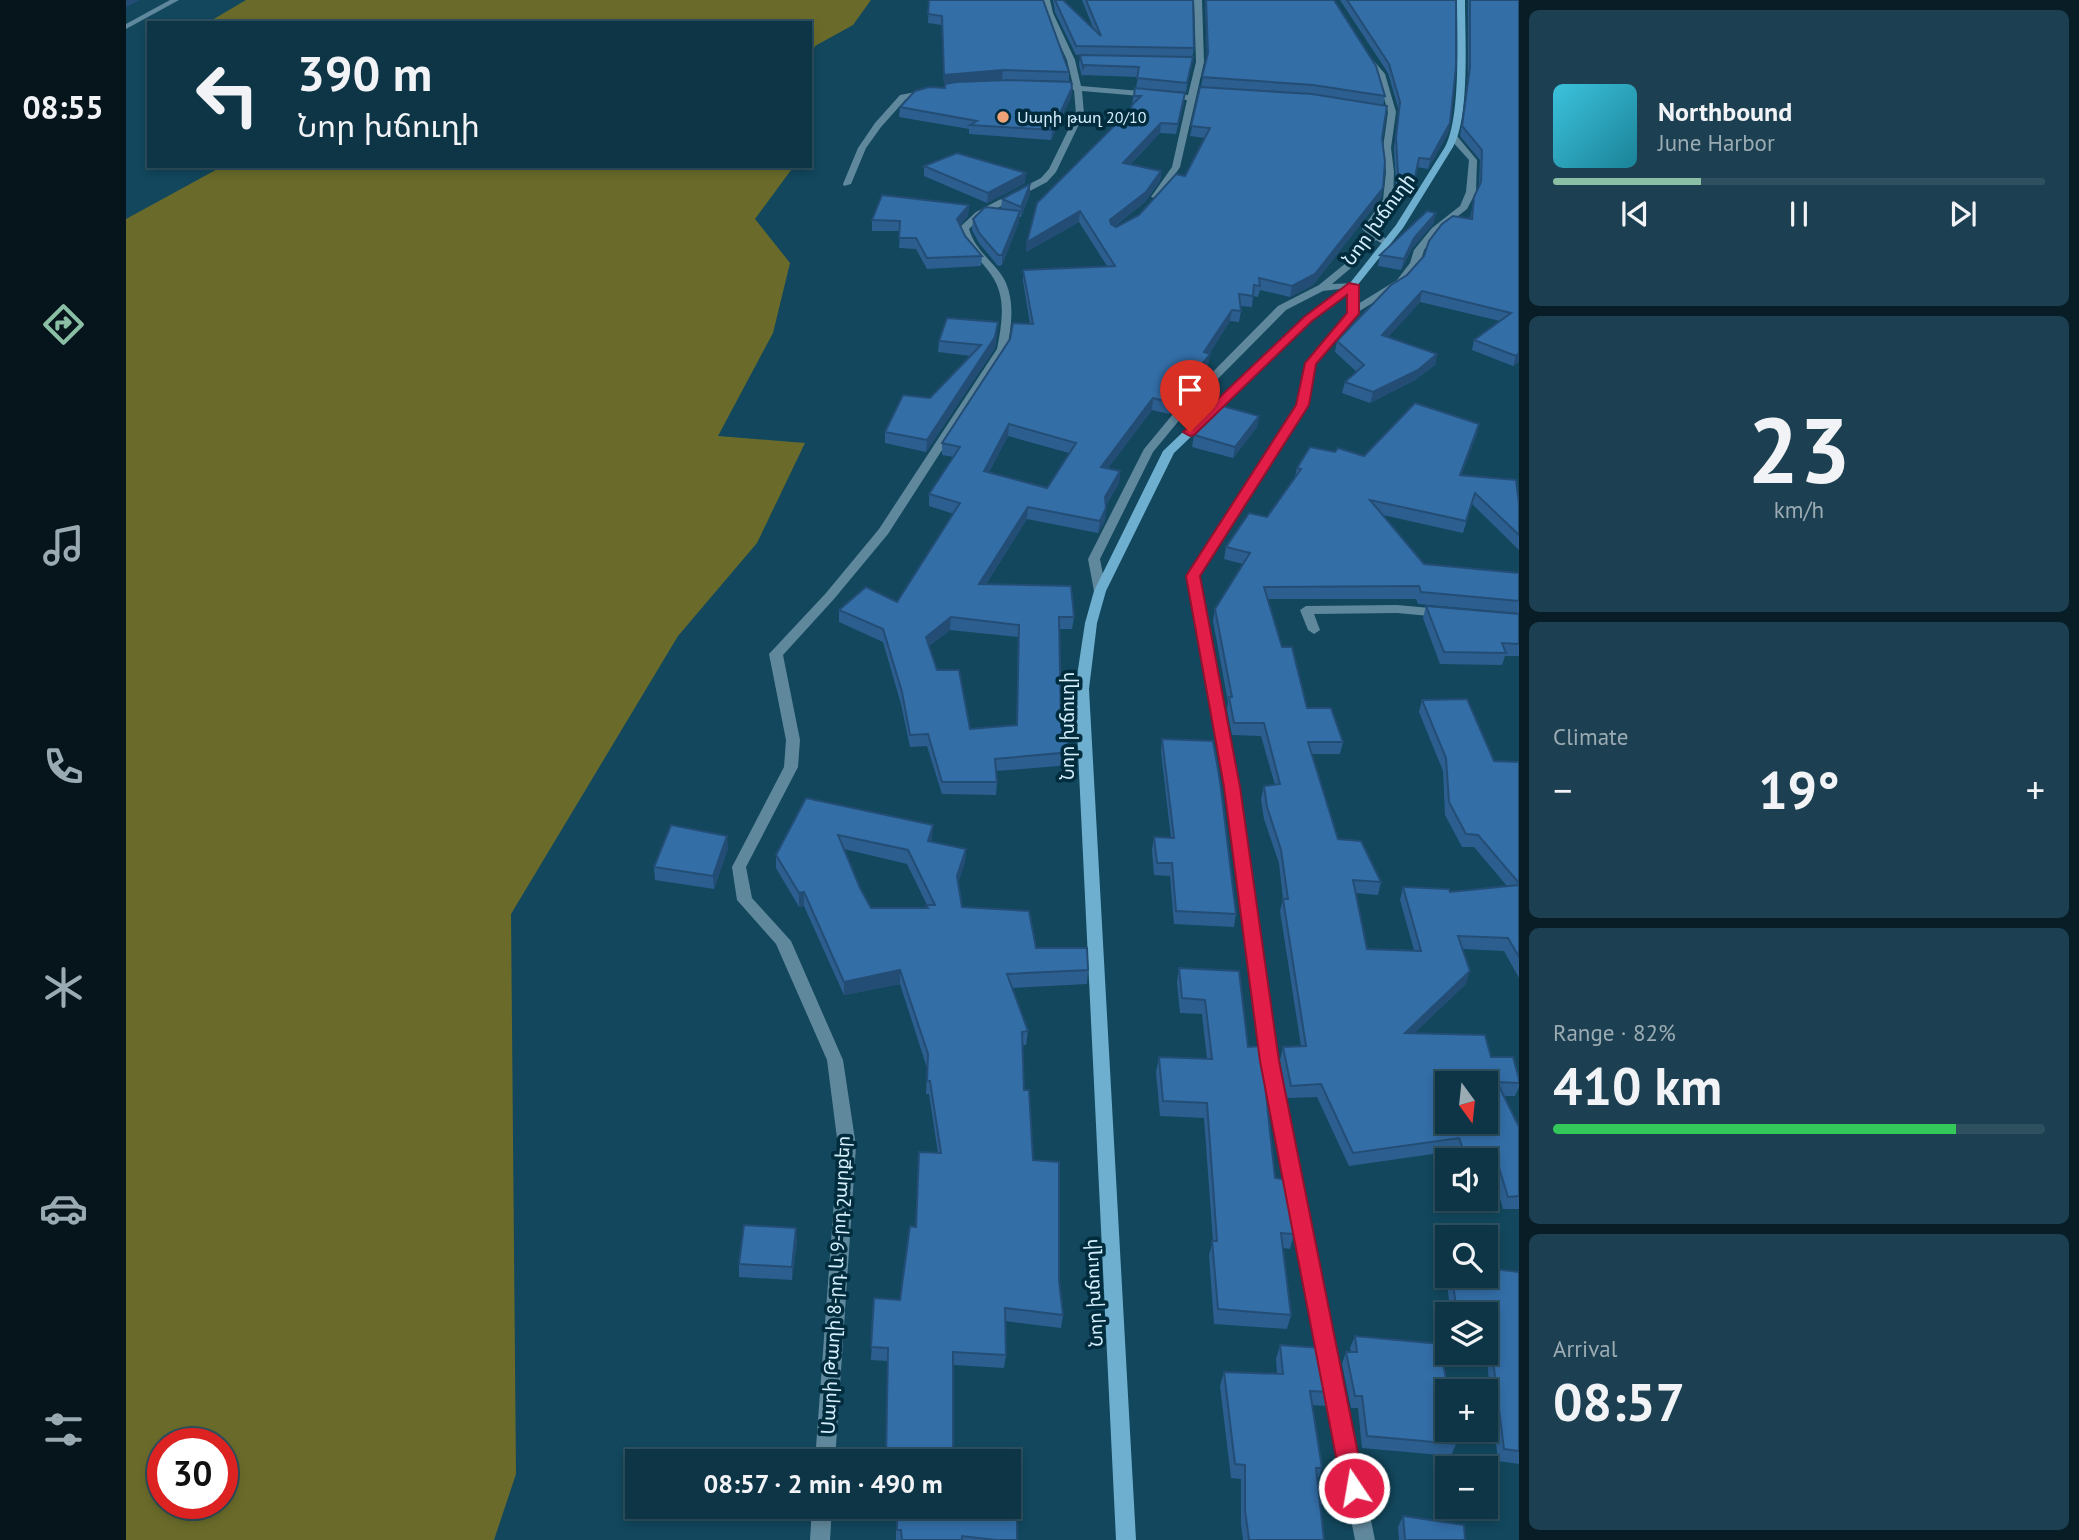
<!DOCTYPE html>
<meta charset="utf-8">
<style>
:root{--surface:#0e3546;--page:#1c4051;--text:#f1f3f6;--muted:#9babb3;--line:#2e505f;--accent:#8abfa5}
body{margin:0;font-family:"PT Sans","Noto Sans Armenian",sans-serif;background:var(--page);color:var(--text);height:100vh;display:flex;flex-direction:column;font-size:26px;white-space:nowrap}
*{box-sizing:border-box;margin:0}
p{font-size:23px;color:var(--muted)}
.icon{flex:none;width:38px;height:38px;fill:none;stroke:currentColor;stroke-width:2;stroke-linecap:round;stroke-linejoin:round}
.map{position:relative;flex:1;overflow:hidden}
.panel{display:flex;flex-direction:column;gap:10px;padding:10px;background:#081d26;width:560px}
.panel>*{flex:none}
.hud{position:absolute;left:21px;top:21px;width:665px;height:147px;border-radius:0px;box-shadow:0 4px 10px #0003,0 0 0 2px var(--line);background:#0e3546;color:var(--text);overflow:hidden}
.needle{width:46px;rotate:165deg}
.controls{position:absolute;left:1309px;top:1071px;display:grid;gap:14px}
.controls a{display:grid;place-items:center;width:63px;height:63px;border-radius:0px;background:var(--surface);box-shadow:0 4px 10px #0003,0 0 0 2px var(--line);font-size:35px}
.speed{position:absolute;left:21px;top:1428px;display:flex;gap:14px;font-size:35px;font-weight:700;text-align:center}
.speed>*{display:grid;place-content:center;width:91px;height:91px;border-radius:50%;background:var(--surface);box-shadow:0 4px 10px #0003,0 0 0 2px var(--line);line-height:1}
.speed .limit{border:10px solid #d22;background:#fff;color:#111}
.pin{position:absolute;display:grid;place-items:center;width:60px;height:60px;color:#fff;margin:-72px -30px;border-radius:50% 50% 50% 0;rotate:-45deg;box-shadow:0 0 7px #0007}
.pin .icon{rotate:45deg}
.me{position:absolute;width:77px;margin:-38px;rotate:348deg;stroke-linejoin:round;filter:drop-shadow(0 0 5px #0008)}
.turn{display:flex;align-items:center;gap:24px;height:147px;padding:0 35px;font-size:32px}
.turn .icon{width:91px;height:91px;stroke-width:2.5}
.turn b{display:block;font-size:49px;line-height:60px}
.big{font-size:52px;font-weight:700;line-height:1.1}
.panel .tile{flex:1;display:flex;flex-direction:column;justify-content:center;gap:10px;min-width:0;padding:0 24px;border-radius:10px;background:var(--page)}
.panel .dial{align-items:center;gap:0}
.dial b{font-size:91px;line-height:1}
.song{display:flex;align-items:center;gap:21px}
.cover{width:84px;height:84px;border-radius:10px;background:linear-gradient(135deg,hsl(190 70% 55%),hsl(190 70% 35%))}
.played{height:7px;border-radius:4px;background:linear-gradient(90deg,var(--accent) 30%,var(--line) 30%)}
.keys{display:flex;justify-content:space-around;direction:ltr}
.heat{display:flex;justify-content:space-between;align-items:center;font-size:38px;direction:ltr}
.charge{height:10px;border-radius:5px;background:linear-gradient(90deg,#34c759 82%,var(--line) 0)}
.trip{position:absolute;left:499px;top:1449px;width:396px;height:70px;border-radius:0px;background:var(--surface);box-shadow:0 4px 10px #0003,0 0 0 2px var(--line);font-weight:700;line-height:70px;text-align:center}
main{display:flex;flex:1;min-height:0}
.tab-bar{display:flex;flex-direction:column;width:126px;justify-content:space-around;align-items:center;background:#06151c;color:var(--muted)}
.tab-bar .icon{width:49px;height:49px}
.tab-bar .on{color:var(--accent)}
.tab-bar b{font-size:32px;color:var(--text)}
.map>svg:first-child{display:block}
.green{fill:#6a6b2a;fill-rule:evenodd}
.lines{fill:none;stroke-linecap:round;stroke-linejoin:round}
.street{fill:#60889c;fill-rule:evenodd}
.secondary{fill:#6eafcf;fill-rule:evenodd}
.wall{fill:#2c5f90;fill-rule:evenodd}
.shaded-wall{fill:#244d75}
.building{fill:#336ea7;stroke:#244d75;stroke-width:2;fill-rule:evenodd}
.route{fill:#e11d48;stroke:#92132f;stroke-width:2}
.poi-dot{fill:#efa377;stroke:#012c3d;stroke-width:2.5}
.labels{text-anchor:middle;dominant-baseline:central;stroke-width:7;stroke-linejoin:round;paint-order:stroke}
.far-poi-label{font-size:16px;fill:#d4eefc;stroke:#012c3d;text-anchor:start}
.street-label{font-size:19px;fill:#d4eefc;stroke:#012c3d}
</style>
<main>
<nav class="tab-bar">
<b>08:55</b>
<svg class="icon on" aria-label="directions" viewBox="0 0 24 24"><path d="M12 3l9 9-9 9-9-9zM9 14v-3h6M13 9l2 2-2 2"/></svg>
<svg class="icon" aria-label="music" viewBox="0 0 24 24"><path d="M9 18V5l10-2v13"/><circle cx="6" cy="18" r="3"/><circle cx="16" cy="16" r="3"/></svg>
<svg class="icon" aria-label="phone" viewBox="0 0 24 24"><path d="M5 4h4l2 5-3 2q2 4 5 5l2-3 5 2v4C11 20 4 13 5 4z"/></svg>
<svg class="icon" aria-label="climate" viewBox="0 0 24 24"><path d="M12 3v18M4 7l16 10M4 17L20 7"/></svg>
<svg class="icon" aria-label="car" viewBox="0 0 24 24"><path d="M5 17H2v-5l4-1 3-4h7l3 4 3 1v5h-3M9 17h6M6 11h13"/><circle cx="7" cy="17" r="2"/><circle cx="17" cy="17" r="2"/></svg>
<svg class="icon" aria-label="filters" viewBox="0 0 24 24"><path d="M4 7h16M4 17h16"/><circle cx="9" cy="7" r="2"/><circle cx="15" cy="17" r="2"/></svg>
</nav>
<div class="map">
<svg width="1393" height="1540" viewBox="0 0 1393 1540">
<rect width="100%" height="100%" fill="#12475d"/>
<g class="green">
<path d="M120 0H745L727 25 689 46 684 64V23H81Z"/>
<path d="M97 166H668L629 219 664 263 647 333 592 436 679 443 631 543 552 636 385 914 390 1474 368 1540H0V219ZM37 1444H96V1503H37Z"/>
</g>
<g class="lines">
<g class="street">
<path d="M44 0H53L0 29V24Z"/>
<path d="M916 0H924L927 13 949 60 955 86 1062 95 1070 62 1068 0H1076L1078 62 1054 167 1033 199 1025 197 1046 167 1061 100 956 91 958 114 930 172 921 182 856 216 843 229C850 253 871 263 880 283 889 305 885 327 881 349L762 534 708 599 657 655 674 740 672 767 620 867 626 898 665 941 717 1060 730 1146 709 1461H689L712 1146 701 1060 650 944 611 900 606 867 658 767 660 740 643 654 700 593 753 529 871 349C875 328 880 304 870 283 860 262 841 254 833 228L850 212 915 178 923 169 950 114 948 90 939 87 947 85 941 60 919 13Z"/>
<path d="M1241 53 1259 74 1270 112 1265 148 1268 172 1267 200 1246 228 1265 243 1260 246 1250 240 1232 262 1206 284 1230 283 1232 304 1271 280 1284 263 1288 250 1306 228 1334 206 1340 192 1343 160 1325 140V136H1331L1351 160 1350 192 1341 209 1312 232 1298 250 1294 264 1277 284 1232 312 1190 364 1181 405 1073 576 1113 787 1151 1061 1249 1540H1229L1135 1061 1099 787 1061 576 1171 405 1180 363 1222 314V288L1197 291 1160 310 1065 406 1027 452 974 559 980 591 978 594H970L968 591 962 559 1018 449 1057 402 1152 306 1193 285 1226 258 1244 236 1236 229 1257 200 1260 172 1257 148 1262 112 1251 74 1237 55Z"/>
<path d="M800 90H803V94L780 99 755 127 740 148 725 184 718 186 717 184 732 148 749 123 774 95Z"/>
<path d="M1271 605 1315 609 1321 613 1315 617 1271 613 1188 614 1194 630 1188 634 1182 630 1174 610 1180 606Z"/>
<path d="M686 1507H706L704 1540H684Z"/>
</g>
<path class="secondary" d="M1331 0H1339C1339 36 1344 117 1327 147L1277 228 1230 287 1186 321 1048 453 980 591 971 623 963 689 1010 1540H990L949 689 959 623 968 591 1037 451 1178 317 1224 283 1270 225 1319 147C1335 117 1331 36 1331 0Z"/>
</g>
<g class="wall">
<path d="M803 0 943 72V81L903 80 946 88 945 97 925 140 843 134V129L773 117 774 107 818 88 816 25 802 23Z"/>
<path d="M927 0H937L968 30 956 0H1067L1068 48 1060 92 1010 88 1012 77 957 75 956 77 953 65 954 55H950L929 12Z"/>
<path d="M1079 0H1208L1259 96 1257 106 1256 138 1257 188 1255 198 1187 285 1164 297 1134 290 1132 297 1127 296 1126 307 1114 306 1115 311 1113 322 1104 321 1083 354 1082 365 1043 414 1026 410 982 468 994 471 993 483 980 505 979 520 972 533 901 519 860 584 948 617 946 629H933L935 725 945 752 944 765 870 771 871 782 870 795 816 794 801 746 784 747 775 704 757 642 713 622V610L771 602 828 514 803 506V494L828 457 816 455V443L904 324 897 281V270L981 266 953 222 900 252 901 242 1003 120 1009 88 1058 102 1050 134 1034 133 1004 165 1035 171 1034 181 1019 202 989 226 990 227 1013 215 1059 176 1079 138 1064 136 1081 59ZM882 436 943 453 921 488 863 472ZM824 630 892 637 891 725 844 729 811 670 803 646Z"/>
<path d="M1214 0H1330L1324 123 1322 133 1302 169 1291 167 1287 187 1270 185 1268 148 1273 111 1262 73Z"/>
<path d="M1342 0H1393V362L1387 366 1346 350 1348 340 1374 321 1294 302 1262 337 1311 354 1309 365 1289 380 1244 403 1216 393 1219 382 1231 372 1209 352 1211 341 1281 275 1344 219 1348 197 1353 187 1354 160 1334 136 1342 76Z"/>
<path d="M798 166 899 183 861 203 798 176Z"/>
<path d="M904 194 895 217H893V222L876 265 872 266 853 243 846 230 847 219 875 209 876 199Z"/>
<path d="M843 205 842 216 834 225 839 236 856 256 855 266 801 269 790 249 773 248 774 231H746V220Z"/>
<path d="M1308 223 1286 248 1275 270 1252 266 1254 255Z"/>
<path d="M871 333 869 348 800 452 759 443V432L804 398 845 356 812 352 813 341Z"/>
<path d="M1133 416 1131 427 1107 458 1066 447 1068 435Z"/>
<path d="M1353 424 1350 436 1335 475 1393 504V550L1346 504 1337 533 1257 515 1298 564 1393 573V613L1292 604 1290 599H1141L1156 647 1181 708 1217 742 1214 754H1186L1212 839 1255 882 1252 895 1229 893 1241 949 1288 950 1274 900 1277 887 1324 892 1381 886 1348 847H1336L1319 815 1317 771 1293 712 1296 700 1368 761 1393 762V978L1378 951 1337 949 1340 984 1288 1033 1365 1057 1393 1079V1087L1389 1096H1378L1393 1127V1209H1377L1369 1181 1360 1180V1160H1332L1328 1151 1223 1166 1191 1097 1161 1098 1154 1060 1157 1047 1175 1046 1154 911 1157 899 1153 863 1138 819 1135 799 1138 786 1149 785 1135 736 1106 735 1101 709 1102 702 1087 621 1089 609 1117 564 1098 559 1100 547 1141 517 1169 477 1171 468 1209 452 1238 456Z"/>
<path d="M1300 606 1393 614V656H1379L1376 665 1314 664 1297 618Z"/>
<path d="M1036 739 1110 914 1108 927 1048 924 1044 876 1028 875 1026 850 1028 837 1045 838 1035 752Z"/>
<path d="M680 798 806 838 805 841 840 849 839 862 832 883 836 907 910 948 962 970 961 984 885 988 902 1031 900 1045H896L898 1090 907 1160 933 1281 937 1315 935 1328 879 1321 880 1355 878 1368 745 1360 748 1298 774 1300 790 1227 812 1153 803 1094H800L801 1068 774 984 718 995 678 906 673 907 650 868V855ZM718 849 781 864 801 905H800V908H745L734 888Z"/>
<path d="M602 848 588 889 529 880 528 867Z"/>
<path d="M1053 968 1122 1047 1143 1085 1140 1097 1149 1178 1168 1234 1164 1249 1157 1248 1165 1315 1161 1329 1088 1324 1083 1255 1087 1241 1078 1118 1034 1116 1030 1072 1033 1057 1081 1059 1076 1014 1054 1013 1051 982Z"/>
<path d="M671 1241 666 1280 613 1277V1264Z"/>
<path d="M1393 1272V1464L1372 1461 1360 1353V1314H1325L1320 1277 1321 1273V1276H1360Z"/>
<path d="M1229 1336 1330 1444 1325 1456 1236 1448 1232 1408H1225L1216 1364 1220 1352H1225L1224 1348Z"/>
<path d="M1154 1345 1205 1392 1200 1406 1186 1405 1196 1468 1191 1482 1198 1540H1117L1115 1524V1479L1105 1478 1094 1386 1098 1372 1151 1374 1150 1359Z"/>
<path d="M770 1507H882L891 1540H770Z"/>
<path d="M1277 1516 1339 1540H1273L1272 1527Z"/>
</g>
<g class="shaded-wall">
<path d="M0 0H14L0 7Z"/>
<path d="M877 70 876 80 818 85V75Z"/>
<path d="M946 88 945 97 925 140 926 130Z"/>
<path d="M1059 93 1058 102 1050 134 1052 124Z"/>
<path d="M1035 123 1034 133 996 173 997 163Z"/>
<path d="M1324 123 1322 133 1302 169 1304 159Z"/>
<path d="M1035 171 1034 181 1019 202 983 230 984 220Z"/>
<path d="M900 173 899 183 861 203 862 193Z"/>
<path d="M904 184V194L895 217V207Z"/>
<path d="M1257 188 1255 198 1187 285 1164 297 1166 286Z"/>
<path d="M843 205 842 216 831 229V219Z"/>
<path d="M894 211 893 222 876 265V255Z"/>
<path d="M954 211 953 222 900 252 901 242Z"/>
<path d="M1310 213 1308 223 1286 248 1275 270 1278 259 1288 238Z"/>
<path d="M1296 291 1294 302 1254 346 1256 335Z"/>
<path d="M1106 310 1104 321 1080 359 1084 354 1082 365 1043 414 1045 403Z"/>
<path d="M872 322 869 348 800 452 801 440Z"/>
<path d="M1393 353V362L1387 366 1390 356Z"/>
<path d="M1311 354 1309 365 1289 380 1244 403 1247 392Z"/>
<path d="M1027 398 1026 410 974 479 975 467Z"/>
<path d="M1133 416 1131 427 1107 458 1109 447Z"/>
<path d="M883 424 882 436 857 483 858 471Z"/>
<path d="M1353 424 1350 436 1331 487 1334 475Z"/>
<path d="M994 471 993 483 977 509 979 497Z"/>
<path d="M902 507 901 519 852 596 853 584Z"/>
<path d="M980 508 979 520 972 533 974 521Z"/>
<path d="M825 617 824 630 799 649 800 637Z"/>
<path d="M807 825 806 838 802 854V841Z"/>
<path d="M601 836 602 848 588 889 587 876Z"/>
<path d="M840 849 839 862 830 890 831 876Z"/>
<path d="M678 892V906L673 907V893Z"/>
<path d="M774 970V984L718 995V982Z"/>
<path d="M1344 971 1340 984 1275 1046 1279 1033Z"/>
<path d="M670 1228 671 1241 666 1280V1267Z"/>
</g>
<g class="building">
<path d="M803 0H917L943 72 877 70 818 75 816 16 802 14Z"/>
<path d="M929 0H937L975 36 960 0H1067L1068 48 950 46Z"/>
<path d="M1080 0H1208L1250 66 1259 96 1187 85 1076 77 1082 53Z"/>
<path d="M1221 0H1330V67L1324 123 1304 159 1293 158 1289 177 1272 175 1270 138 1274 102 1263 64Z"/>
<path d="M1344 0H1393V353L1390 356 1348 340 1385 313 1296 291 1256 335 1311 354 1292 370 1247 392 1219 382 1238 365 1211 341 1265 285 1281 275 1298 256 1303 241 1316 224 1327 216 1346 219 1348 197 1355 182 1356 150 1336 126 1344 67Z"/>
<path d="M954 55 1067 57 1061 83 1011 78 1013 67 958 65 957 68Z"/>
<path d="M883 80 945 82 946 88 926 130 844 125 851 121 774 107 789 91 803 87 819 88V84L830 82Z"/>
<path d="M1074 87 1186 94 1261 106 1256 138 1259 162 1257 188 1189 274 1166 286 1133 278 1134 286 1128 285 1127 296 1113 294 1115 311 1106 310 1078 352 1084 354 1052 394 1045 403 1027 398 975 467 994 471 979 497 980 508 974 521 902 507 853 584 945 586 948 617H933L935 725 945 752 869 759 871 782H816L802 734 784 735 776 692 757 629 713 610 740 587 771 602 834 503 803 494 834 447 816 443 884 339 887 323 907 324 897 270 989 266 954 211 901 242 911 203 995 119 1003 120 1006 105 1015 96H1008L1009 88 1059 93 1052 124 1035 123 997 163 1035 171 1020 192 984 220 985 224 990 227 1013 215 1050 174 1059 176 1084 128 1065 126ZM883 424 950 443 921 488 858 471ZM825 617 893 625 891 725 844 729 833 670H811L800 637Z"/>
<path d="M831 153 900 173 862 193 798 166Z"/>
<path d="M904 184 895 207 876 199Z"/>
<path d="M756 195 843 205 831 219 839 236 856 256 801 258 790 238H773L774 221 746 220Z"/>
<path d="M859 207 894 211 876 255H872L853 233 847 219Z"/>
<path d="M1301 211 1310 213 1288 238 1278 259 1254 255Z"/>
<path d="M821 318 872 322 869 337 801 440 759 432 777 395 804 398 855 345 813 341Z"/>
<path d="M1289 403 1353 424 1334 475 1390 480 1393 504V535L1349 493 1340 521 1244 500 1298 564 1393 573V601L1295 592 1293 586 1138 587 1156 647H1166L1181 708H1205L1217 742H1182L1212 839 1235 841 1255 882 1227 880 1241 949 1295 951 1277 887 1323 889 1324 892 1393 885V957L1382 938 1332 936 1344 971 1279 1033 1359 1035 1365 1057H1387L1393 1079V1083L1371 1082 1393 1127V1196L1382 1197 1373 1168 1360 1166V1160H1341L1333 1138 1227 1153 1195 1084 1165 1086 1157 1047 1180 1046 1157 899H1162L1155 850 1141 807 1138 786 1154 784 1138 723H1108L1103 697H1106L1089 609 1124 553 1100 547 1123 513 1141 517 1175 469 1171 468 1184 447 1209 452 1212 448 1238 456ZM1321 1083H1360V1122H1321Z"/>
<path d="M1093 405 1133 416 1109 447 1068 435Z"/>
<path d="M1300 606 1393 614V644L1376 643 1380 653 1318 652Z"/>
<path d="M1341 699 1368 761 1393 762V883L1352 835 1340 834 1323 802 1320 758 1296 700Z"/>
<path d="M1036 739 1087 741 1094 781 1110 914 1050 911 1046 863H1031L1028 837 1048 838Z"/>
<path d="M680 798 807 825 802 841 840 849 831 876 836 907 903 911 910 948H961L962 970 881 974 902 1031 896 1032 898 1090H903L907 1160 933 1162V1281L937 1315 879 1308 880 1355 827 1352V1461H760L762 1348 745 1347 748 1298 774 1300 784 1226 790 1227 793 1152 815 1153 804 1081H801L802 1054 774 970 718 982 678 892 673 893 650 855ZM712 835 782 850 809 905H800L802 908H745L734 888Z"/>
<path d="M545 825 601 836 587 876 528 867Z"/>
<path d="M1053 968 1113 971 1122 1047 1136 1046 1143 1085H1139L1149 1178 1162 1180 1168 1234 1155 1233 1165 1315 1092 1309 1086 1241H1091L1081 1103 1037 1101 1033 1057 1086 1059 1079 1000 1056 998Z"/>
<path d="M618 1225 670 1228 666 1267 613 1264Z"/>
<path d="M1360 1268 1393 1272V1451L1378 1449 1364 1336 1360 1335V1314H1331L1326 1276H1360Z"/>
<path d="M1229 1336 1314 1344 1322 1391 1321 1430H1328L1330 1444 1241 1436 1236 1396H1229L1220 1352H1231Z"/>
<path d="M1154 1345 1196 1348 1205 1392 1184 1391 1196 1468H1190L1198 1540H1123L1119 1510V1465L1109 1464 1098 1372 1157 1374Z"/>
<path d="M882 1495 891 1496V1540H870L836 1536V1540H776L775 1530H771V1507H882Z"/>
<path d="M1277 1516 1338 1525 1339 1540H1279Z"/>
</g>
<path class="route" d="M1223 283 1233 285V314L1190 364 1183 405 1074 576 1114 787 1153 1061 1239 1488 1236 1496 1228 1499 1220 1496 1216 1488 1134 1061 1098 787 1060 576 1170 405 1179 363 1221 313V295L1186 321 1068 435 1064 436 1057 432 1178 317Z"/>
<circle class="poi-dot" cx="877" cy="117" r="7"/>
<g class="labels">
<g class="far-poi-label">
<text x="891" y="117">Սարի թաղ 20/10</text>
</g>
<g class="street-label">
<text transform="translate(1252 219) rotate(-54)">Նոր խճուղի</text>
<text transform="translate(941 726) rotate(-90)">Նոր խճուղի</text>
<text transform="translate(709 1285) rotate(-87)">Սարի Թաղի 8-րդ և 9-րդ շարքեր</text>
<text transform="translate(967 1293) rotate(-93)">Նոր խճուղի</text>
</g>
</g>
</svg>
<div class="controls">
<a><svg class="needle" viewBox="-14 -14 28 28"><path d="M0-13l5 13h-10z" fill="#e53935"/><path d="M0 13l5-13h-10z" fill="#9babb3"/></svg></a>
<a><svg class="icon" aria-label="sound" viewBox="0 0 24 24"><path d="M4 9h4l5-4v14l-5-4H4zM17 9q2 3 0 6"/></svg></a>
<a><svg class="icon" aria-label="search" viewBox="0 0 24 24"><circle cx="10" cy="10" r="6"/><path d="M15 15l6 6"/></svg></a>
<a><svg class="icon" aria-label="layers" viewBox="0 0 24 24"><path d="M12 4l9 5-9 5-9-5zM3 14l9 5 9-5"/></svg></a>
<a>+</a>
<a>−</a>
</div>
<div class="speed"><div class="limit">30</div></div>
<div class="pin" style="left:1064px;top:432px;background:#d93025"><svg class="icon" aria-label="arrive" viewBox="0 0 24 24"><path d="M6 21V4h12l-3 4 3 4H6"/></svg></div>
<svg class="me" style="left:1228px;top:1488px" viewBox="-20 -20 40 40"><circle r="17" fill="#e11d48" stroke="#fff" stroke-width="3"/><path d="M0-11L8 9 0 5-8 9z" fill="#fff"/></svg>
<div class="trip">08:57 · 2 min · 490 m</div>
<div class="hud">
<div class="turn"><svg class="icon" aria-label="left" viewBox="0 0 24 24"><path d="M17 20v-9H6M10 6l-5 5 5 5"/></svg><div><b>390 m</b>Նոր խճուղի</div></div>
</div>
</div>
<section class="panel">
<div class="tile">
<div class="song"><i class="cover"></i><div><b>Northbound</b><p>June Harbor</p></div></div>
<div class="played"></div>
<div class="keys"><svg class="icon" aria-label="previous" viewBox="0 0 24 24"><path d="M18 5L8 12l10 7zM5 5v14"/></svg><svg class="icon" aria-label="pause" viewBox="0 0 24 24"><path d="M8 5v14M16 5v14"/></svg><svg class="icon" aria-label="next" viewBox="0 0 24 24"><path d="M6 5l10 7-10 7zM19 5v14"/></svg></div>
</div>
<div class="tile dial"><b>23</b><p>km/h</p></div>
<div class="tile"><p>Climate</p>
<div class="heat"><a>−</a><b class="big">19°</b><a>+</a></div>
</div>
<div class="tile"><p>Range · 82%</p><b class="big">410 km</b><div class="charge"></div></div>
<div class="tile"><p>Arrival</p><b class="big">08:57</b></div>
</section>
</main>
